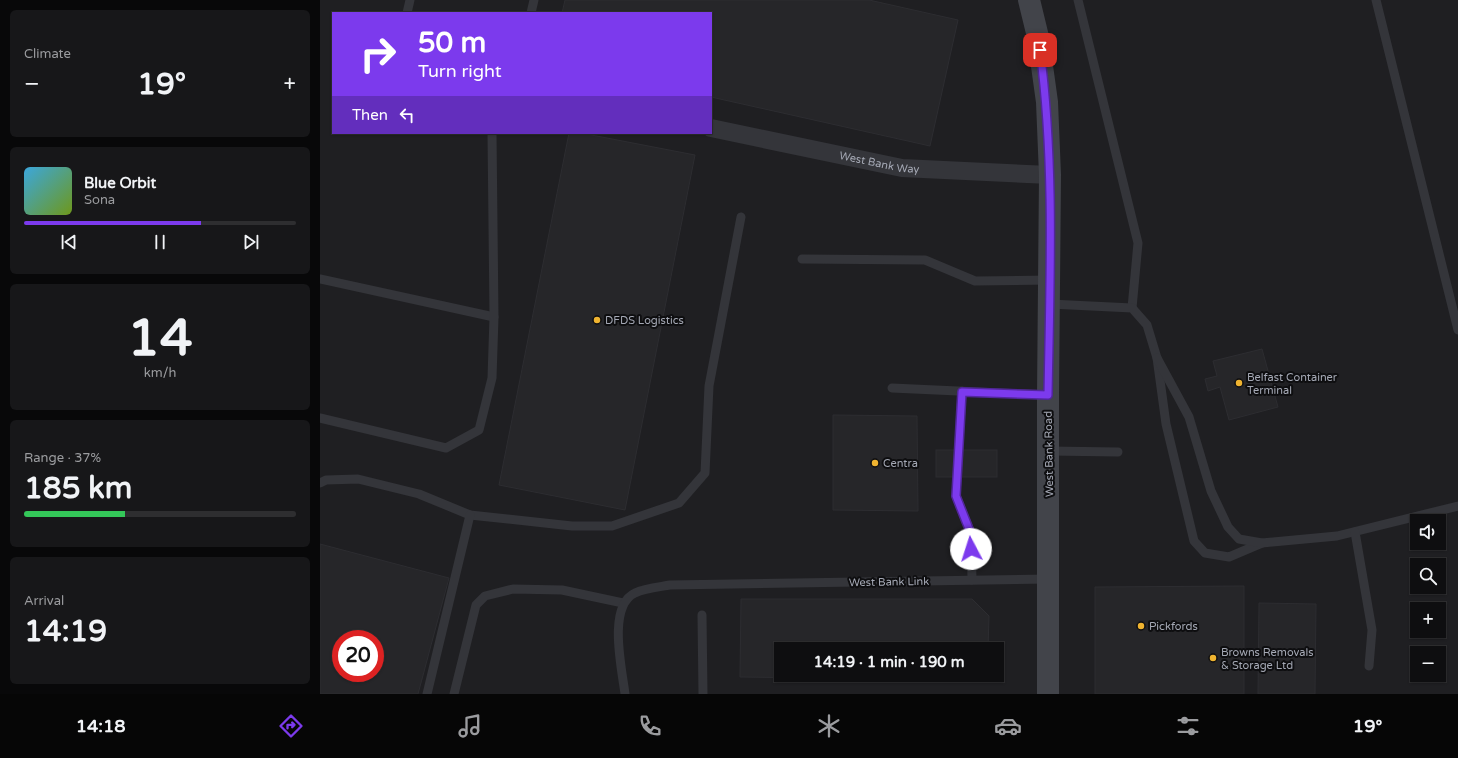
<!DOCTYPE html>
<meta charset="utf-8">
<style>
:root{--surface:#0e0e10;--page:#171719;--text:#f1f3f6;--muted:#9b9c9f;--line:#2e2e30;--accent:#7c3aed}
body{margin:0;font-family:"Varela Round",sans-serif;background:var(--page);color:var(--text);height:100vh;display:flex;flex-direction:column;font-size:15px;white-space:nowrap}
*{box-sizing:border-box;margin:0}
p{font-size:13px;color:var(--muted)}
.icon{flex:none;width:22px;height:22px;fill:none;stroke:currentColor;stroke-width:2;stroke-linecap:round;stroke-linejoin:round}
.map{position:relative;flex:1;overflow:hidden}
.details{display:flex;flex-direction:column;gap:10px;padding:10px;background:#080809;width:320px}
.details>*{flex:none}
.hud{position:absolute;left:12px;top:12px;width:380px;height:122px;border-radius:0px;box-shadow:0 1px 3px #0004,0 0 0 1px var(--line);background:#7c3aed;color:#fff;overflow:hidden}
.tools{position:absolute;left:1090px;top:514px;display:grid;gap:8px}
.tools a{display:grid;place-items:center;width:36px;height:36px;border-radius:0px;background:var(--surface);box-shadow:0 1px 3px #0004,0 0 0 1px var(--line);font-size:20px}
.speed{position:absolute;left:12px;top:630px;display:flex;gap:8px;font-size:20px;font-weight:700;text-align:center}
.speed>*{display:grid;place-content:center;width:52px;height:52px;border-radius:50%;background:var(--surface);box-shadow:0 1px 3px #0004,0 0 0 1px var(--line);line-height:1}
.speed .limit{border:6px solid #d22;background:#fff;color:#111}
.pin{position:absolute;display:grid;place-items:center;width:34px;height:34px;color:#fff;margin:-17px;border-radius:8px;box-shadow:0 2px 6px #0006}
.me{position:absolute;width:44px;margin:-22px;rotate:355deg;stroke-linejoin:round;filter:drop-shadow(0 0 3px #0008)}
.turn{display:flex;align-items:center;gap:14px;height:84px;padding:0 20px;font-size:18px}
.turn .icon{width:52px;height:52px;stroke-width:2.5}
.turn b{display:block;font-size:28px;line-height:34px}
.then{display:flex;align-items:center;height:38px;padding:0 20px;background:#0003;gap:8px;font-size:15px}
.big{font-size:30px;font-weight:700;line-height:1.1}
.details .card{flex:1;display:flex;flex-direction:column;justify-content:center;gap:6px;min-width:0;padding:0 14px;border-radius:6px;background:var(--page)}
.details .dial{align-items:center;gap:0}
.dial b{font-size:52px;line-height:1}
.song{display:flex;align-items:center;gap:12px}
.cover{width:48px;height:48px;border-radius:6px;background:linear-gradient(135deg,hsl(200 70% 55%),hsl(80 70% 35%))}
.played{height:4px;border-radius:2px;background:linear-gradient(90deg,var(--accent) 65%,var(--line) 65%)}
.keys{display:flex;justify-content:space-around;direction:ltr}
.heat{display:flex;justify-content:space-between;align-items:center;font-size:22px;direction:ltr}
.charge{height:6px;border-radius:3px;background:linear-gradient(90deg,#34c759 37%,var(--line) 0)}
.trip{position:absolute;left:454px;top:642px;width:230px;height:40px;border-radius:0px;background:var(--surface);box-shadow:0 1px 3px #0004,0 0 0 1px var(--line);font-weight:700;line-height:40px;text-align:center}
.dock{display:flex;height:64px;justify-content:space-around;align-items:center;background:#060606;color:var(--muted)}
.dock .icon{width:28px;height:28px}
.dock .current{color:var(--accent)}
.dock b{font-size:18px;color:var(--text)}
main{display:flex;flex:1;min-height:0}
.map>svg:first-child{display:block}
.built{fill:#1f1f22;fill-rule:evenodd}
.building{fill:#262629;stroke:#2d2d31;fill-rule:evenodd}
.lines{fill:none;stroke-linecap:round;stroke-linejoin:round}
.lane{stroke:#34353a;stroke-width:9}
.street{stroke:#34353a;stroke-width:18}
.secondary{stroke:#42444a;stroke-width:22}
.route-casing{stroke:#51269a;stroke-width:10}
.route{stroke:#7c3aed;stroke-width:7}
.poi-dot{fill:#f0b430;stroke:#0e0e10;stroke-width:1.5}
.labels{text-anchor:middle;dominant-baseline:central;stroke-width:4;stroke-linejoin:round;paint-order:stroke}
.street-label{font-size:11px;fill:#a5a9b5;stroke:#0e0e10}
.poi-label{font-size:11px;fill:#a5a9b5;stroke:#0e0e10;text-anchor:start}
</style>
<main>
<section class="details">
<div class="card"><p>Climate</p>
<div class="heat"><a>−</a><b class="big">19°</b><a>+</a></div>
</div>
<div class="card">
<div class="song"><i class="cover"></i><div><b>Blue Orbit</b><p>Sona</p></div></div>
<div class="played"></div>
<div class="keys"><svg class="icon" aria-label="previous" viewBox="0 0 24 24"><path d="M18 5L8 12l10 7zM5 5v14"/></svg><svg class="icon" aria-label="pause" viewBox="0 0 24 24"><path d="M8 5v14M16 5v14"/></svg><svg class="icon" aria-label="next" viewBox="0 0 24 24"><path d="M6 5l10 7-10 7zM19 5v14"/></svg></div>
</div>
<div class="card dial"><b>14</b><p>km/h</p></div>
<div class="card"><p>Range · 37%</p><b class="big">185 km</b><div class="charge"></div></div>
<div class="card"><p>Arrival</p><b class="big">14:19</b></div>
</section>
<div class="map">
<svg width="1138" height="694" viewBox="0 0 1138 694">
<rect width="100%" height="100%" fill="#131315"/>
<path class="built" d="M0 0H1138V694H0ZM13 13H391V133H13ZM1097 521H1119V543H1097ZM1097 565H1119V587H1097ZM1097 609H1119V631H1097ZM21 639H55V673H21ZM461 649H677V675H461ZM1097 653H1119V675H1097Z"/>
<g class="building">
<path d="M245 0H549L638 20 610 146 391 97V13H242Z"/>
<path d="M249 133H261L375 155 305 510 179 485Z"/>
<path d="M942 349 958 407 909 420 900 387 888 391 885 379 897 376 893 361Z"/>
<path d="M513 415 597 416 598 511 513 510Z"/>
<rect x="616" y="450" width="61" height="27"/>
<path d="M0 544 129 578 98 694H0ZM21 639H55V673H21Z"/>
<path d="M924 586V694H775V587Z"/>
<path d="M421 599H652L669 616 668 649H461V675H667V680L420 677Z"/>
<path d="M939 603 996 604 995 694H938Z"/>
</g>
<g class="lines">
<g class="lane">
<path d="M758 0 818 243 812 308"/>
<path d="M1056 0 1138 330"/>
<path d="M87 13 90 0"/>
<path d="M211 13 214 0"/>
<path d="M482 259 605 260 655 281 730 280"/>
<path d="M0 279 174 317"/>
<path d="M730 304 812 308 827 325 837 358 846 424 874 541 885 553 909 557 942 543"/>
<path d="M837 358 869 417 891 491 908 527 919 539 942 543 1017 536 1138 506"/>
<path d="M572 388 728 395"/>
<path d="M642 391 636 496 651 533 652 580"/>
<path d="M0 418 126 448 159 430 172 378 174 317 172 133"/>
<path d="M729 451 798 452"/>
<path d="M0 483 6 480 38 479 99 494 150 515 252 526H292L359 503 385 473 389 386 421 217"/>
<path d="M1035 532 1052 630 1049 666"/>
<path d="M382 615 383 694"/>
<path d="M107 694 150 515"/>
<path d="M134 694 156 605 165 596 193 589 242 590 303 603"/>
<path d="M305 694C302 669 287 606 315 593 325 588 339 587 350 585L729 579"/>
</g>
<path class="street" id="s1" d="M391 128 582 168 730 175"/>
<path class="secondary" d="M709 0 718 37 727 102 730 175 728 395V694"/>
</g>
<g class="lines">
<defs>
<path id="route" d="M651 549V534L636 496 642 392 728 395C730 280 735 164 720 50"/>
</defs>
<use href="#route" class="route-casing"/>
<use href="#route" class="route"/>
</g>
<g class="poi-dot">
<circle cx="277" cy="320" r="4"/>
<circle cx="919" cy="383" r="4"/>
<circle cx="555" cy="463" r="4"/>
<circle cx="821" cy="626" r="4"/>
<circle cx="893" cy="658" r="4"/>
</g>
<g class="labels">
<g class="street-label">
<text stroke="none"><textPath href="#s1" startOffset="172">West Bank Way</textPath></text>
<text transform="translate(729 454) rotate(-91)">West Bank Road</text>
<text transform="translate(569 582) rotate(-1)">West Bank Link</text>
</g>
<g class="poi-label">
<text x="285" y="320">DFDS Logistics</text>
<text x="927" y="377">Belfast Container<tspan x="927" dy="13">Terminal</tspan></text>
<text x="563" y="463">Centra</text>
<text x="829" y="626">Pickfords</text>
<text x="901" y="652">Browns Removals<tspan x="901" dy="13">&amp; Storage Ltd</tspan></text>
</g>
</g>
</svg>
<div class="tools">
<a><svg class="icon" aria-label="sound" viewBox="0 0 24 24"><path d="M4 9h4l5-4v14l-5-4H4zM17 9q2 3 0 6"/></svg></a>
<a><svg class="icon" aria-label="search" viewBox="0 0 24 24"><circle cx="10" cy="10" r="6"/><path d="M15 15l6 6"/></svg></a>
<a>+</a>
<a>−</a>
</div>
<div class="speed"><div class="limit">20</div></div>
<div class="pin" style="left:720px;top:50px;background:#d93025"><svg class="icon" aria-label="arrive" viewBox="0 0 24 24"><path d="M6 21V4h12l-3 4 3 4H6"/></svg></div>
<svg class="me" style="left:651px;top:549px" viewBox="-20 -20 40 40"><circle r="19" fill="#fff"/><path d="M0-13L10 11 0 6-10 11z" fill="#7c3aed"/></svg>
<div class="trip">14:19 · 1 min · 190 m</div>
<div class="hud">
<div class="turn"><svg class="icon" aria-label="right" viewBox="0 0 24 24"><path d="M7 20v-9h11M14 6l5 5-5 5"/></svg><div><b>50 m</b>Turn right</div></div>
<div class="then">Then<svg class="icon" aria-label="left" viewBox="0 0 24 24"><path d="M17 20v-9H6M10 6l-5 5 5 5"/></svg></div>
</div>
</div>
</main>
<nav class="dock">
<b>14:18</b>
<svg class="icon current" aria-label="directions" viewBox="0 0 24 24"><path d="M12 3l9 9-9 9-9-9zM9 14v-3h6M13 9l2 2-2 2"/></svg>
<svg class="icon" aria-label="music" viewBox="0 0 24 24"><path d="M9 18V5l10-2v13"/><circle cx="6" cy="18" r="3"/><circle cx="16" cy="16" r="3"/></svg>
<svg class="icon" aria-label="phone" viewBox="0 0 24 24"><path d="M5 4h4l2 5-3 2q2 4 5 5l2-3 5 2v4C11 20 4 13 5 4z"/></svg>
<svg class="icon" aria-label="climate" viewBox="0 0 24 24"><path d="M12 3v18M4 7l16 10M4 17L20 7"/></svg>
<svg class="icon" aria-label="car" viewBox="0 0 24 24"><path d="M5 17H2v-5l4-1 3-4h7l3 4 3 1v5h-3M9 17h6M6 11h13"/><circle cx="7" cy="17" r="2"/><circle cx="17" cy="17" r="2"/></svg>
<svg class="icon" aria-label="filters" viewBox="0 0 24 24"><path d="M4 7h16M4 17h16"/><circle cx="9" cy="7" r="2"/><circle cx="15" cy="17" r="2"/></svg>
<b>19°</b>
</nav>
